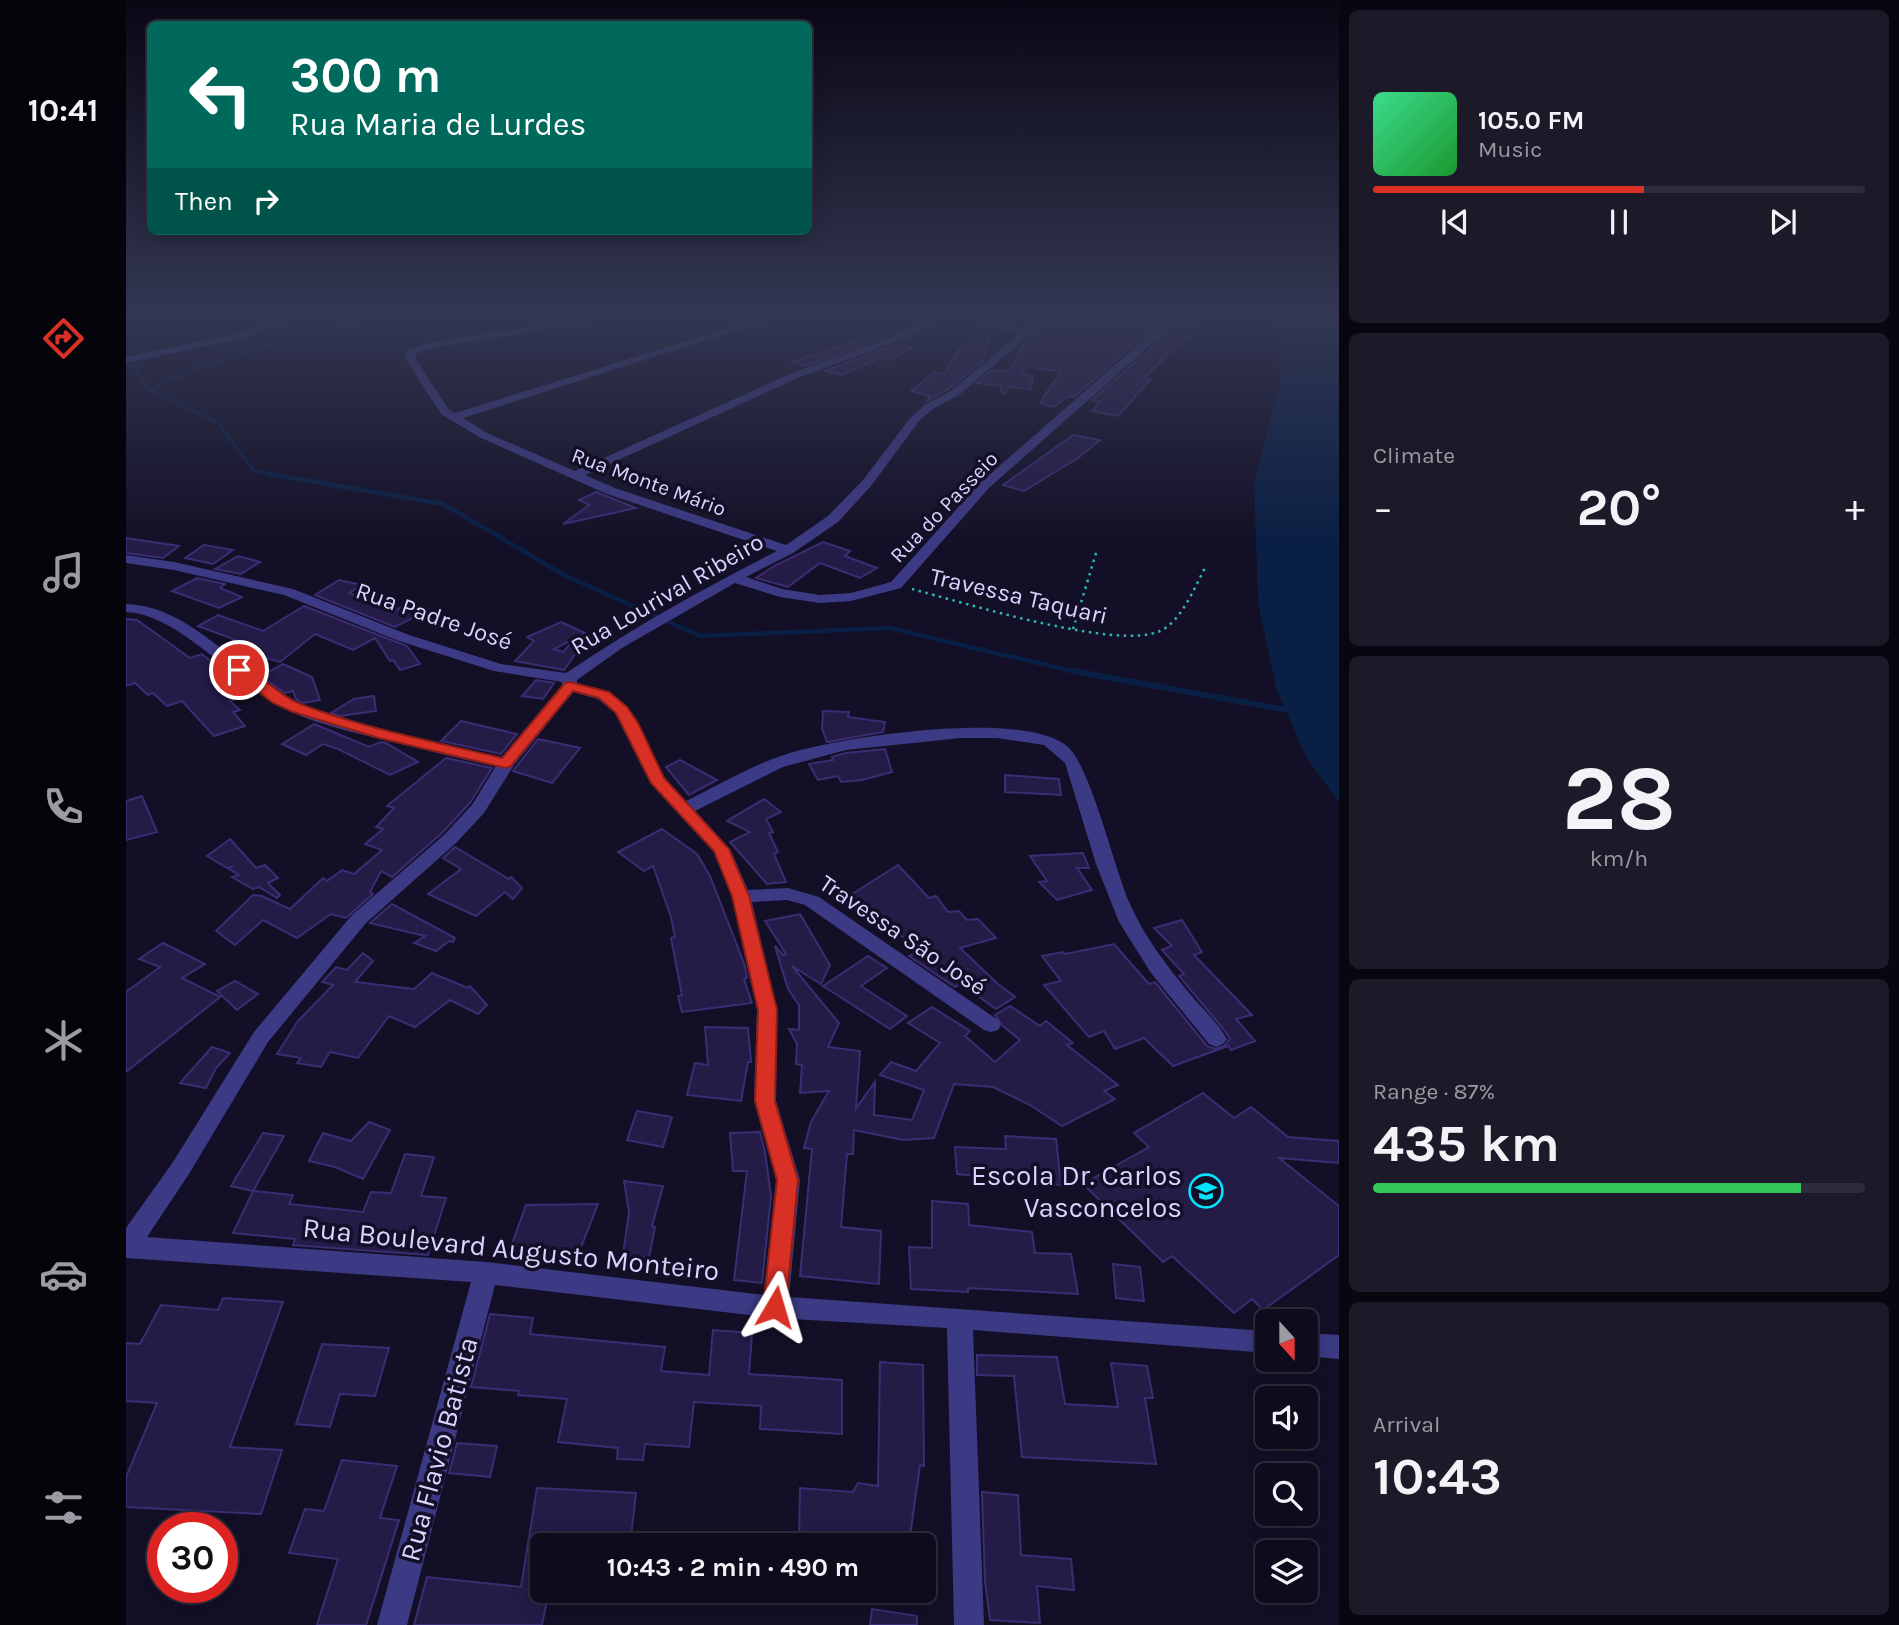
<!DOCTYPE html>
<meta charset="utf-8">
<style>
:root{--surface:#0e0b1c;--page:#1c1929;--text:#f1f3f6;--muted:#9b9ba3;--line:#2e2b3b;--accent:#d93025}
body{margin:0;font-family:Karla,sans-serif;background:var(--page);color:var(--text);height:100vh;display:flex;flex-direction:column;font-size:26px;white-space:nowrap}
*{box-sizing:border-box;margin:0}
p{font-size:23px;color:var(--muted)}
.icon{flex:none;width:38px;height:38px;fill:none;stroke:currentColor;stroke-width:2;stroke-linecap:round;stroke-linejoin:round}
.map{position:relative;flex:1;overflow:hidden}
.sheet{display:flex;flex-direction:column;gap:10px;padding:10px;background:#08060f;width:560px}
.sheet>*{flex:none}
.guide{position:absolute;left:21px;top:21px;width:665px;height:214px;border-radius:10px;box-shadow:0 4px 18px #0003,0 0 0 2px var(--line);background:#00695c;color:#fff;overflow:hidden}
.needle{width:46px;rotate:159deg}
.fabs{position:absolute;left:1129px;top:1309px;display:grid;gap:14px}
.fabs a{display:grid;place-items:center;width:63px;height:63px;border-radius:10px;background:var(--surface);box-shadow:0 4px 18px #0003,0 0 0 2px var(--line);font-size:35px}
.speed{position:absolute;left:21px;top:1512px;display:flex;gap:14px;font-size:35px;font-weight:700;text-align:center}
.speed>*{display:grid;place-content:center;width:91px;height:91px;border-radius:50%;background:var(--surface);box-shadow:0 4px 18px #0003,0 0 0 2px var(--line);line-height:1}
.speed .limit{border:10px solid #d22;background:#fff;color:#111}
.pin{position:absolute;display:grid;place-items:center;width:60px;height:60px;color:#fff;margin:-30px;border:4px solid #fff;border-radius:50%;box-shadow:0 2px 7px #0007}
.me{position:absolute;width:77px;margin:-38px;rotate:7deg;stroke-linejoin:round;filter:drop-shadow(0 0 5px #0008)}
.turn{display:flex;align-items:center;gap:24px;height:147px;padding:0 28px;font-size:32px}
.turn .icon{width:91px;height:91px;stroke-width:2.5}
.turn b{display:block;font-size:49px;line-height:60px}
.then{display:flex;align-items:center;height:66px;padding:0 28px;background:#0003;gap:14px;font-size:26px}
.big{font-size:52px;font-weight:700;line-height:1.1}
.sheet .widget{flex:1;display:flex;flex-direction:column;justify-content:center;gap:10px;min-width:0;padding:0 24px;border-radius:10px;background:var(--page)}
.sheet .dial{align-items:center;gap:0}
.dial b{font-size:91px;line-height:1}
.song{display:flex;align-items:center;gap:21px}
.cover{width:84px;height:84px;border-radius:10px;background:linear-gradient(135deg,hsl(150 70% 55%),hsl(130 70% 35%))}
.played{height:7px;border-radius:4px;background:linear-gradient(90deg,var(--accent) 55%,var(--line) 55%)}
.keys{display:flex;justify-content:space-around;direction:ltr}
.heat{display:flex;justify-content:space-between;align-items:center;font-size:38px;direction:ltr}
.charge{height:10px;border-radius:5px;background:linear-gradient(90deg,#34c759 87%,var(--line) 0)}
.trip{position:absolute;left:404px;top:1533px;width:406px;height:70px;border-radius:10px;background:var(--surface);box-shadow:0 4px 18px #0003,0 0 0 2px var(--line);font-weight:700;line-height:70px;text-align:center}
main{display:flex;flex:1;min-height:0}
.tab-bar{display:flex;flex-direction:column;width:126px;justify-content:space-around;align-items:center;background:#06040b;color:var(--muted)}
.tab-bar .icon{width:49px;height:49px}
.tab-bar .on{color:var(--accent)}
.tab-bar b{font-size:32px;color:var(--text)}
.map>svg:first-child{display:block}
.water{fill:#0a1f44}
.lines{fill:none;stroke-linecap:round;stroke-linejoin:round}
.stream-far2{stroke:#0a1f44;stroke-width:3.5}
.stream-far1{stroke:#0a1f44;stroke-width:4.5}
.stream{stroke:#0a1f44;stroke-width:6}
.building{fill:#241b47;stroke:#3b2d73;stroke-width:2}
.path{stroke:#2fb8b0;stroke-width:2.5;stroke-dasharray:2.5 4.5;stroke-linecap:butt}
.minor{fill:#3d3a85;fill-rule:evenodd}
.tertiary{fill:#3d3a85;fill-rule:evenodd}
.route{fill:#d93025;stroke:#8d1f18;stroke-width:2}
.labels{text-anchor:middle;dominant-baseline:central;stroke-width:7;stroke-linejoin:round;paint-order:stroke}
.far-street-label{font-size:21px;fill:#d9d4ff;stroke:#130f26}
.street-label{font-size:24px;fill:#d9d4ff;stroke:#130f26}
.near-poi-label{font-size:28px;fill:#d9d4ff;stroke:#130f26;text-anchor:end}
.near-street-label{font-size:28px;fill:#d9d4ff;stroke:#130f26}
</style>
<main>
<nav class="tab-bar">
<b>10:41</b>
<svg class="icon on" aria-label="directions" viewBox="0 0 24 24"><path d="M12 3l9 9-9 9-9-9zM9 14v-3h6M13 9l2 2-2 2"/></svg>
<svg class="icon" aria-label="music" viewBox="0 0 24 24"><path d="M9 18V5l10-2v13"/><circle cx="6" cy="18" r="3"/><circle cx="16" cy="16" r="3"/></svg>
<svg class="icon" aria-label="phone" viewBox="0 0 24 24"><path d="M5 4h4l2 5-3 2q2 4 5 5l2-3 5 2v4C11 20 4 13 5 4z"/></svg>
<svg class="icon" aria-label="climate" viewBox="0 0 24 24"><path d="M12 3v18M4 7l16 10M4 17L20 7"/></svg>
<svg class="icon" aria-label="car" viewBox="0 0 24 24"><path d="M5 17H2v-5l4-1 3-4h7l3 4 3 1v5h-3M9 17h6M6 11h13"/><circle cx="7" cy="17" r="2"/><circle cx="17" cy="17" r="2"/></svg>
<svg class="icon" aria-label="filters" viewBox="0 0 24 24"><path d="M4 7h16M4 17h16"/><circle cx="9" cy="7" r="2"/><circle cx="15" cy="17" r="2"/></svg>
</nav>
<div class="map">
<svg width="1213" height="1625" viewBox="0 0 1213 1625">
<rect width="100%" height="100%" fill="#130f26"/>
<path class="water" d="M1147 317H1213V802L1180 757 1150 688 1132 602 1128 484 1155 378Z"/>
<g class="lines">
<g class="stream-far2">
<path d="M0 365 9 368 23 390 92 423 128 471 153 475"/>
<path d="M23 390C93 354 174 338 250 317"/>
</g>
<path class="stream-far1" d="M143 474 317 504 440 576 574 636 764 628 954 673"/>
<path class="stream" d="M947 671 1167 711"/>
</g>
<g class="building">
<path d="M927 317H1036L1021 333 948 397 942 396 928 407 914 403 935 371 902 367 895 374 907 376 905 389 884 387 878 394 874 391 876 386 851 383 866 370 883 372 898 343Z"/>
<path d="M1052 317H1077L1066 335 1052 344 1017 379 1024 380 992 416 966 411 974 402 966 400 1033 341Z"/>
<path d="M865 328 858 360 827 386 801 401 804 396 785 391 809 372 818 374 833 350Z"/>
<path d="M744 336 754 339 679 366 666 362Z"/>
<path d="M772 344 786 348 764 360 754 358 716 375 699 371Z"/>
<path d="M947 435 974 440 952 458 898 491 877 485Z"/>
<path d="M470 492 510 508 437 524 463 505 453 500Z"/>
<path d="M0 538 53 546 37 558 0 553Z"/>
<path d="M697 542 724 551 719 556 751 568 734 578 694 563 662 587 630 578 648 566Z"/>
<path d="M78 545 107 550 87 564 59 558Z"/>
<path d="M112 556 134 562 115 574 89 569Z"/>
<path d="M71 578 99 584 94 588 116 597 93 608 46 591Z"/>
<path d="M213 580 236 585 223 593 261 609 265 613 275 607 295 614 269 627 189 595Z"/>
<path d="M178 606 281 646 294 664 274 670 267 660 264 661 249 638 227 650 189 634 154 662 96 646 110 640 72 626 92 615 137 631Z"/>
<path d="M0 619 11 620 64 658 76 654 120 690 110 694 114 697 104 701 114 710 107 712 119 726 88 736 56 701 41 706 27 693 22 695 9 683 0 686Z"/>
<path d="M435 622 459 633 428 649 437 652 444 644 452 650 438 670 389 661 408 641 401 637Z"/>
<path d="M157 664 186 677 194 700 177 703 170 699 167 691 159 693 134 676Z"/>
<path d="M410 680 428 683 417 699 396 696Z"/>
<path d="M248 696 250 711 214 716 205 713 228 699Z"/>
<path d="M697 711 723 712 722 717 759 722 757 732 701 742 696 728Z"/>
<path d="M335 721 391 734 375 754 315 741Z"/>
<path d="M188 724 243 747 255 742 260 743 292 762 264 775 212 749 197 744 180 755 156 744Z"/>
<path d="M412 739 454 748 426 783 387 771Z"/>
<path d="M759 749 766 772 736 780 715 782 712 776 692 780 683 764 707 760 706 757 720 753Z"/>
<path d="M320 758 366 768 344 803 316 833 266 877 255 871 244 892 247 894 220 918 205 914 171 938 137 920 109 945 90 931 127 895 136 896 164 909 197 878 201 881 216 870 228 874 256 850 239 844 257 829 250 827 268 808 261 806Z"/>
<path d="M554 760 591 780 563 795 540 767Z"/>
<path d="M879 775 933 779 935 795 879 792Z"/>
<path d="M16 796 31 832 0 840V801Z"/>
<path d="M638 799 655 812 640 819 647 832 643 833 652 852 648 854 660 882 641 884 604 842 624 832 601 821Z"/>
<path d="M536 829 571 854 584 876 619 966 621 978 618 979 626 1003 556 1012 552 996 556 995 545 938 549 937 545 917 527 866 518 871 492 852Z"/>
<path d="M104 839 130 868 139 865 152 878 142 883 154 895 151 898 133 887 127 889 106 877 113 875 103 869 105 867 101 868 81 856Z"/>
<path d="M329 847 383 879 385 877 396 888 387 899 379 892 350 916 302 894 335 869 317 858Z"/>
<path d="M957 853 963 868H951L966 890 931 900 913 882 921 881 904 856Z"/>
<path d="M772 865 803 898 810 896 822 912 833 911 841 920 852 919 870 938 834 948 872 984 889 997 870 1009 835 984 829 987 783 956 795 951 723 896Z"/>
<path d="M266 904 329 938 327 942 323 941 310 951 288 943 299 936 244 923Z"/>
<path d="M674 914 704 965 695 984 666 966 713 1023 702 1047 734 1051 730 1108 749 1082 748 1115 786 1120 798 1090 754 1075 765 1062 790 1071 814 1043 782 1023 806 1007 844 1031 839 1036 869 1062 894 1040 877 1026 869 1015 884 1006 914 1026 920 1021 947 1043 941 1045 992 1085 978 1091 989 1099 936 1126 904 1105 867 1087 828 1084 808 1138 777 1140 728 1130 727 1154H721L715 1227 755 1231 753 1284 674 1276 686 1149 678 1148 685 1122 703 1091 674 1093 676 1065 670 1064 671 1044 663 1029 673 1030V1005L662 989 649 946 657 955 660 954 639 921Z"/>
<path d="M1056 920 1076 952 1068 955 1126 1015 1110 1019 1129 1041 1105 1050 1102 1046 1047 1066 1018 1038 989 1049 978 1031 963 1037 918 985 935 981 916 956 937 952 939 954 988 944 1023 984 1029 982 1081 1046 1089 1049 1098 1046 1104 1039 1099 1031 1053 976 1058 974 1036 950 1046 946 1028 928Z"/>
<path d="M37 943 79 964 56 978 94 997 0 1072V992L34 967 13 959Z"/>
<path d="M237 953 247 961 229 982 288 989 306 973 342 988 344 986 361 1005 352 1014 324 1000 289 1027 263 1016 232 1058 204 1052 195 1067 171 1063 175 1058 151 1054 172 1021 207 985 196 982 210 967 221 970Z"/>
<path d="M742 956 761 968 735 986 781 1016 764 1029 697 986Z"/>
<path d="M109 981 132 994 111 1010 91 991Z"/>
<path d="M579 1027 622 1028 625 1062H622L615 1101 561 1095 569 1063 582 1065Z"/>
<path d="M86 1047 104 1053 90 1068 80 1088 54 1083Z"/>
<path d="M1077 1093 1108 1118 1125 1107 1162 1137 1213 1141V1163L1153 1158 1213 1206V1255L1137 1310 1126 1299 1108 1313 1046 1256 1037 1262 957 1184 1023 1147 1008 1133Z"/>
<path d="M511 1111 546 1117 537 1147 501 1140Z"/>
<path d="M243 1122 264 1130 237 1179 209 1167 183 1161 197 1133 225 1141Z"/>
<path d="M634 1132 639 1152 645 1196 636 1283 608 1280 621 1171H607L604 1133Z"/>
<path d="M137 1133 158 1136 127 1191 105 1186Z"/>
<path d="M879 1136 930 1139 935 1185 831 1174 829 1147 880 1149Z"/>
<path d="M279 1154 308 1157 295 1196 320 1198 302 1255 167 1245 169 1239 107 1233 127 1191 167 1195 163 1204 237 1212 245 1192 265 1193Z"/>
<path d="M498 1181 537 1186 526 1226 529 1227 523 1258 497 1255 503 1212Z"/>
<path d="M806 1201 842 1204 843 1225 906 1232 909 1253 945 1254 952 1294 842 1288V1292L785 1289 783 1247 806 1248Z"/>
<path d="M472 1204 452 1255H382L400 1205Z"/>
<path d="M987 1264 1014 1267 1018 1301 990 1298Z"/>
<path d="M97 1298 157 1302 104 1447 156 1450 135 1514 0 1507V1477L31 1403 0 1401V1343L14 1344 35 1305 92 1310Z"/>
<path d="M364 1314 407 1318 404 1334 539 1347 535 1371 583 1375 587 1330 626 1333 623 1374 716 1380V1434L634 1429 635 1406 568 1402 563 1447 519 1444 517 1460 491 1459 492 1448 432 1442 441 1399 392 1395 393 1391 345 1387Z"/>
<path d="M196 1344 263 1348 249 1396 214 1394 204 1427 170 1424Z"/>
<path d="M851 1355 931 1357 939 1404 992 1407 985 1363 1021 1366 1027 1398H1019L1030 1464 896 1457 888 1376 851 1375Z"/>
<path d="M754 1362 797 1365 798 1466 794 1465 784 1536 706 1534V1542L673 1540 674 1488 727 1492 732 1483 752 1486Z"/>
<path d="M331 1443 371 1446 364 1477 323 1473Z"/>
<path d="M216 1460 271 1466 254 1518 273 1520 240 1625H191L212 1559 163 1553 179 1509 198 1511Z"/>
<path d="M411 1488 510 1493 504 1545H416V1591H423L416 1625H288L301 1577 395 1587Z"/>
<path d="M856 1492 892 1495 895 1555 945 1559 948 1590 911 1586 914 1623 864 1620 859 1582Z"/>
<path d="M746 1609 791 1616V1625H744Z"/>
</g>
<g class="lines">
<g class="path">
<path d="M786 589C836 602 991 651 1034 631 1056 621 1069 586 1080 566"/>
<path d="M947 629 971 550"/>
</g>
<g class="minor">
<path d="M471 317H494L307 348 291 353 289 358 323 410 329 413 638 317H653L337 418 361 433 449 471 666 373 758 340 806 317H818L783 337 674 377 459 475 489 488 660 545 702 516 737 480 785 417 800 404 825 391 893 334 839 317H854L899 329 913 317H924L833 395 808 408 793 421 745 486 712 522 667 553 620 577 656 589 694 595 725 593 765 582 855 482 1023 335 1039 317H1049L1031 339 863 488 775 588 725 601 694 603 654 597 609 583 496 648 451 680V683L484 693 502 707 538 778 560 801C593 785 626 765 661 754 714 737 897 709 941 746 964 765 988 867 1003 902 1018 936 1040 965 1064 994 1076 1008 1091 1022 1101 1039L1097 1044 1090 1047 1083 1044 1025 973 993 922 970 864 939 763 918 745 871 738H835L720 750 657 767 569 811 604 849 622 890 662 888 693 897 872 1020 875 1025 872 1030 865 1032 858 1030 679 905 661 900 626 902 651 1010 650 1101 674 1180 663 1297 1141 1331V1353L847 1330 858 1625H828L821 1328 649 1318 369 1285 281 1625H251L345 1282 0 1258V1228L47 1162 128 1032 226 915 318 835 346 805 370 766C338 760 307 752 276 744 238 735 199 727 163 711 112 688 55 614 0 612V604C68 606 115 677 173 704 206 719 241 726 276 734 307 742 338 750 370 756L376 757 436 685V682L368 671 273 641 158 595 48 570 0 563V555L48 562 167 589 283 635 375 664 440 673C508 627 578 588 651 551L481 494 353 437 315 414 279 358 283 349 305 342ZM447 692 472 699 489 713 525 784 587 851 606 896 631 1010 628 1101 650 1180 638 1295 360 1262 21 1237 63 1174 142 1042 240 923 330 843 358 813 388 765Z"/>
<path d="M1180 1333 1213 1335V1359L1180 1356Z"/>
</g>
<path class="tertiary" d="M162 317H176L113 339 0 363V357L107 334Z"/>
</g>
<linearGradient id="sky" x2="0" y2="1"><stop stop-color="#0a0815"/><stop offset="0.58" stop-color="#333752"/><stop offset="1" stop-color="#333752" stop-opacity="0"/></linearGradient>
<rect width="1213" height="544" fill="url(#sky)"/>
<path class="route" d="M113 666C133 671 153 697 177 705 241 729 310 742 376 758L439 683 444 682 483 692 501 707 512 723 538 778 603 849 623 896 651 1010 649 1101 672 1180 660 1307 657 1315 649 1317 641 1315 637 1307 651 1180 629 1101 632 1010 606 896 588 851 525 783 490 713 473 698 447 691 385 766 380 768 253 738 167 712 147 703 108 673 106 670Z"/>
<defs>
<symbol id="school-ring" viewBox="-11 -11 22 22"><circle r="9.5" fill="#130f26" stroke="#00e5ff" stroke-width="1.5"/><path d="M0-5L7-2L0 1L-7-2ZM-4 1L0 2.5L4 1V4Q0 6-4 4Z" fill="#00e5ff"/></symbol>
</defs>
<g fill-rule="evenodd">
<use href="#school-ring" x="1061" y="1172" width="38" height="38"/>
</g>
<g class="labels">
<g class="far-street-label">
<text transform="translate(523 482) rotate(20)">Rua Monte Mário</text>
<text transform="translate(818 507) rotate(-46)">Rua do Passeio</text>
</g>
<g class="street-label">
<text transform="translate(541 594) rotate(-30)">Rua Lourival Ribeiro</text>
<text transform="translate(893 596) rotate(13)">Travessa Taquari</text>
<text transform="translate(308 616) rotate(19)">Rua Padre José</text>
<text transform="translate(777 935) rotate(34)">Travessa São José</text>
</g>
<g class="near-poi-label">
<text x="1056" y="1175">Escola Dr. Carlos<tspan x="1056" dy="32">Vasconcelos</tspan></text>
</g>
<g class="near-street-label">
<text transform="translate(385 1249) rotate(6)">Rua Boulevard Augusto Monteiro</text>
<text transform="translate(313 1449) rotate(-75)">Rua Flavio Batista</text>
</g>
</g>
</svg>
<div class="fabs">
<a><svg class="needle" viewBox="-14 -14 28 28"><path d="M0-13l5 13h-10z" fill="#e53935"/><path d="M0 13l5-13h-10z" fill="#9b9ba3"/></svg></a>
<a><svg class="icon" aria-label="sound" viewBox="0 0 24 24"><path d="M4 9h4l5-4v14l-5-4H4zM17 9q2 3 0 6"/></svg></a>
<a><svg class="icon" aria-label="search" viewBox="0 0 24 24"><circle cx="10" cy="10" r="6"/><path d="M15 15l6 6"/></svg></a>
<a><svg class="icon" aria-label="layers" viewBox="0 0 24 24"><path d="M12 4l9 5-9 5-9-5zM3 14l9 5 9-5"/></svg></a>
</div>
<div class="speed"><div class="limit">30</div></div>
<div class="pin" style="left:113px;top:670px;background:#d93025"><svg class="icon" aria-label="arrive" viewBox="0 0 24 24"><path d="M6 21V4h12l-3 4 3 4H6"/></svg></div>
<svg class="me" style="left:649px;top:1307px" viewBox="-20 -20 40 40"><path d="M0-17L14 15 0 8-14 15z" fill="#d93025" stroke="#fff" stroke-width="4"/></svg>
<div class="trip">10:43 · 2 min · 490 m</div>
<div class="guide">
<div class="turn"><svg class="icon" aria-label="left" viewBox="0 0 24 24"><path d="M17 20v-9H6M10 6l-5 5 5 5"/></svg><div><b>300 m</b>Rua Maria de Lurdes</div></div>
<div class="then">Then<svg class="icon" aria-label="right" viewBox="0 0 24 24"><path d="M7 20v-9h11M14 6l5 5-5 5"/></svg></div>
</div>
</div>
<section class="sheet">
<div class="widget">
<div class="song"><i class="cover"></i><div><b>105.0 FM</b><p>Music</p></div></div>
<div class="played"></div>
<div class="keys"><svg class="icon" aria-label="previous" viewBox="0 0 24 24"><path d="M18 5L8 12l10 7zM5 5v14"/></svg><svg class="icon" aria-label="pause" viewBox="0 0 24 24"><path d="M8 5v14M16 5v14"/></svg><svg class="icon" aria-label="next" viewBox="0 0 24 24"><path d="M6 5l10 7-10 7zM19 5v14"/></svg></div>
</div>
<div class="widget"><p>Climate</p>
<div class="heat"><a>−</a><b class="big">20°</b><a>+</a></div>
</div>
<div class="widget dial"><b>28</b><p>km/h</p></div>
<div class="widget"><p>Range · 87%</p><b class="big">435 km</b><div class="charge"></div></div>
<div class="widget"><p>Arrival</p><b class="big">10:43</b></div>
</section>
</main>
